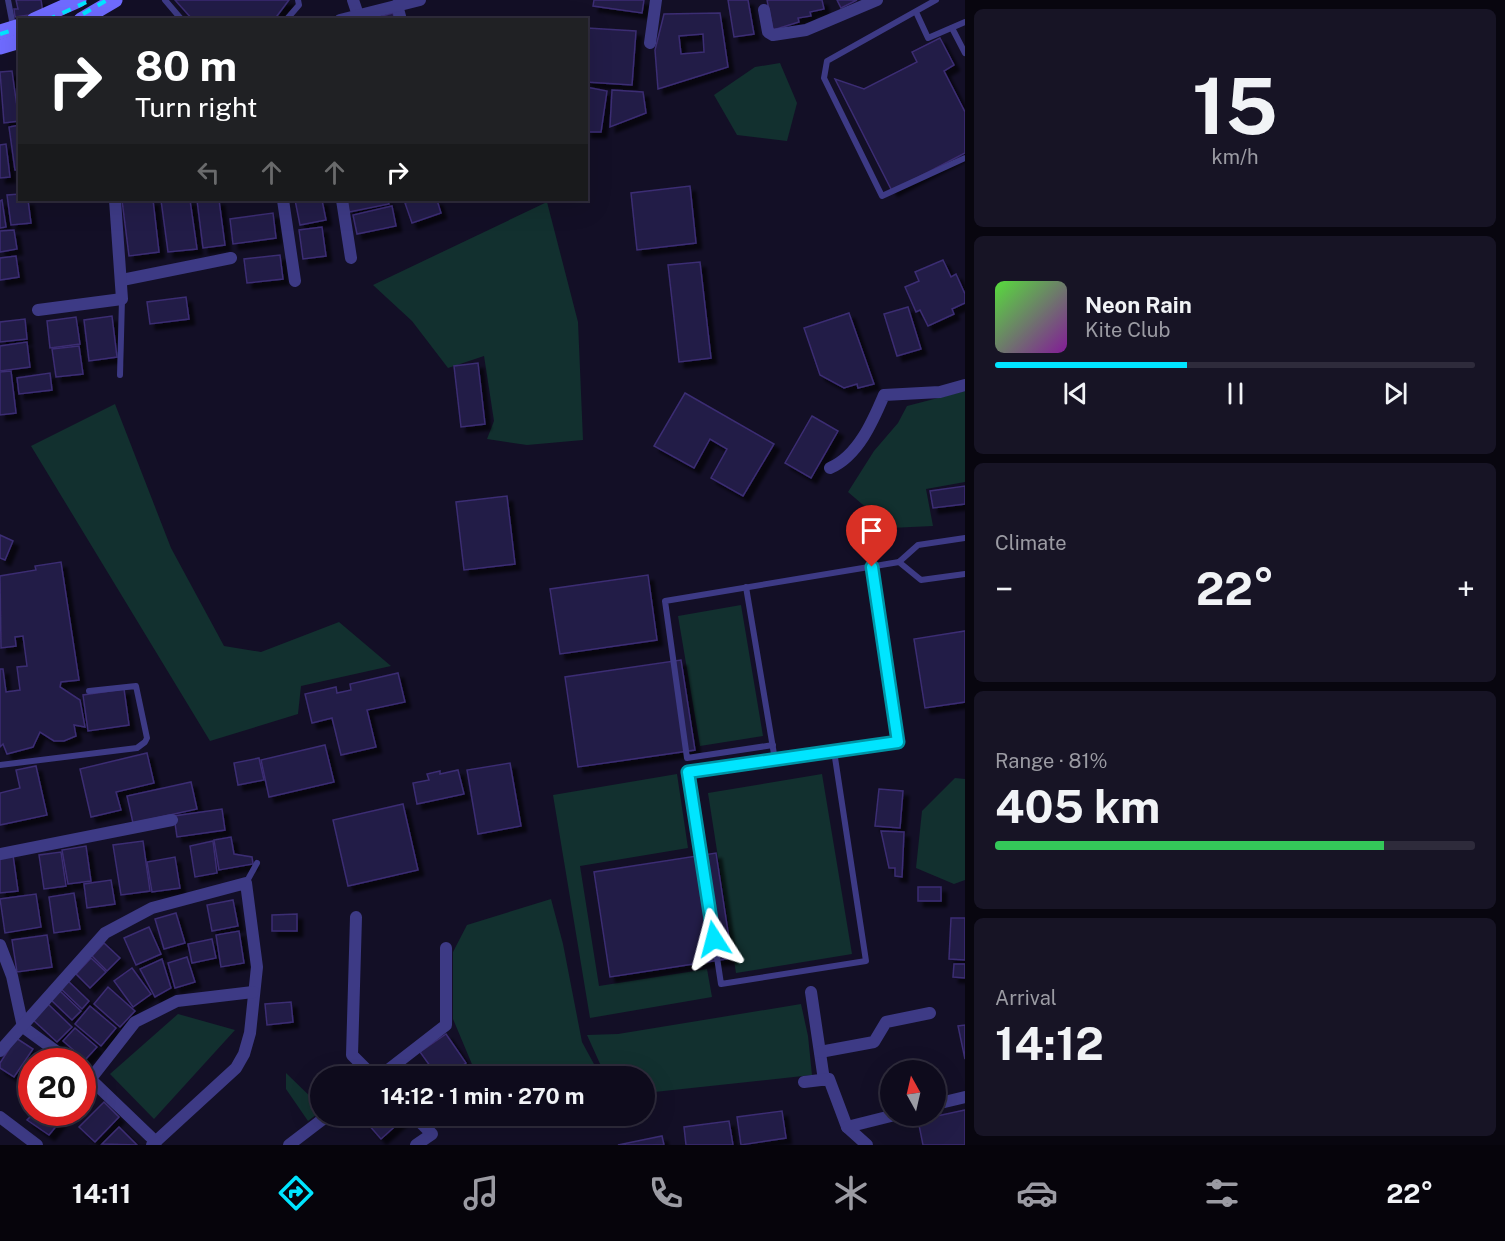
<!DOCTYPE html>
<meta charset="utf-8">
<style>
:root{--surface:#0e0b1c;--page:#171425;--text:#f1f3f6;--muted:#9b9ba3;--line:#2e2b3b;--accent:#00e5ff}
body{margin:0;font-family:"Public Sans",sans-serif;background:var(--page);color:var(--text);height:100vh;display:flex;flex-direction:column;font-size:22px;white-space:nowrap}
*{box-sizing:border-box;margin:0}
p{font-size:20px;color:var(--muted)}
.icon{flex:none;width:33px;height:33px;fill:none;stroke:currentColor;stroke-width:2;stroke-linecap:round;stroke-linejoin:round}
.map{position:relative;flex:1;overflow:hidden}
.panel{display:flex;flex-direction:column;gap:9px;padding:9px;background:#08060f;width:540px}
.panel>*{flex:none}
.guide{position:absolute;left:18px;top:18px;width:570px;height:183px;border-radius:0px;box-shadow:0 6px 24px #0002,0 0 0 2px var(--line);background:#202124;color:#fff;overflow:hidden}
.needle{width:39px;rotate:352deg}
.fabs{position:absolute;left:880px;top:1060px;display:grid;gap:12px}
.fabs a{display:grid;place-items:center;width:66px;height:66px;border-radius:50%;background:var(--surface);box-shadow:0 6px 24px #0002,0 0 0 2px var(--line);font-size:30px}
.speed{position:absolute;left:18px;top:1048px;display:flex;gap:12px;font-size:30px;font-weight:700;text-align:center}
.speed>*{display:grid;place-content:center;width:78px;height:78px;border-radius:50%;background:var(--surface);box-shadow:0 6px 24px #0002,0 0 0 2px var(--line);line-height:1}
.speed .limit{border:9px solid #d22;background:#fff;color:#111}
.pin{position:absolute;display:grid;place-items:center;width:51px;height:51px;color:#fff;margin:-62px -26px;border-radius:50% 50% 50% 0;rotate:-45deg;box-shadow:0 0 6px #0007}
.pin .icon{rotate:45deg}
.me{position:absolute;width:66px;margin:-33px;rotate:351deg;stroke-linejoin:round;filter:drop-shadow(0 0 4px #0008)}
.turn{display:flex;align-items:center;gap:21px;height:126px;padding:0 18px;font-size:27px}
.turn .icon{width:78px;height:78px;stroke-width:2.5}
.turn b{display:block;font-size:42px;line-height:51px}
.lanes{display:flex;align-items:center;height:57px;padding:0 18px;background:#0003;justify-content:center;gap:30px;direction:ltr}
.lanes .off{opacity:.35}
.big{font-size:45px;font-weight:700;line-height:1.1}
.panel .card{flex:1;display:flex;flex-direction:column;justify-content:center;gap:9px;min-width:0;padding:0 21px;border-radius:9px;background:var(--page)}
.panel .dial{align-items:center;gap:0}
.dial b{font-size:78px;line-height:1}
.song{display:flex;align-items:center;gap:18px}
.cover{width:72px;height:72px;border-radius:9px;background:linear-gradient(135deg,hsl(110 70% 55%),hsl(290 70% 35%))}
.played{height:6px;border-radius:3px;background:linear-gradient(90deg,var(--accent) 40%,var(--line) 40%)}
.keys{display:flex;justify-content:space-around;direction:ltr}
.heat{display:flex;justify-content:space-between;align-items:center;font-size:33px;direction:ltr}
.charge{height:9px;border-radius:4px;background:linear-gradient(90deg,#34c759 81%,var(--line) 0)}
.trip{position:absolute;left:310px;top:1066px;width:345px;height:60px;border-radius:30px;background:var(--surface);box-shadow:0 6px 24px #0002,0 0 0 2px var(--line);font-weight:700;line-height:60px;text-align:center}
.dock{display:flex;height:96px;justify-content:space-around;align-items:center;background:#06040b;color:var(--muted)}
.dock .icon{width:42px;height:42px}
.dock .selected{color:var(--accent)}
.dock b{font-size:27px;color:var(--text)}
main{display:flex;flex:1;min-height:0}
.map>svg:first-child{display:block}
.green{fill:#12302f}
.building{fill:#241b47;stroke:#3b2d73;stroke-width:1.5;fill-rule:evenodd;filter:url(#shadow)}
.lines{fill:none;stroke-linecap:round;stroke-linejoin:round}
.service{stroke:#3d3a85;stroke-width:6}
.minor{stroke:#3d3a85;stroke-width:12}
.secondary{stroke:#6f6bff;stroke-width:15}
.rail{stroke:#00e5ff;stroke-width:4;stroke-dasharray:9 8;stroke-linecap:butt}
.route-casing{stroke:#0095a6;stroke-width:15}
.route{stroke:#00e5ff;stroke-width:10}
</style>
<main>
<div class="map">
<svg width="965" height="1145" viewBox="0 0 965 1145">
<defs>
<filter id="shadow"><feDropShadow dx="5.5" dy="5.5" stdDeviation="1.5" flood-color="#0009"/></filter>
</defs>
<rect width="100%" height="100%" fill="#130f26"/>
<g class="green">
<path d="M780 63 797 103 787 141 737 135 714 95 755 67Z"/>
<path d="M547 202 578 322 583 440 527 445 487 439 494 421 484 356 448 368 412 321 373 285Z"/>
<path d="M965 391V482L926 489 933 526 890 528 848 492 874 451 898 423 907 406Z"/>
<path d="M115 404 171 548 224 646 261 652 339 622 391 666 301 686 298 714 210 741 31 446Z"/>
<path d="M741 605 763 736 700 746 678 616Z"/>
<path d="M677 774 688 848 580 866 599 986 707 969 712 997 590 1018 553 795Z"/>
<path d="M822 774 852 954 736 973 708 793Z"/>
<path d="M955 778 965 779V880L954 884 916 868 922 811Z"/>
<path d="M551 899 563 944 582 1042 601 1077H462L474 1069 453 1019V952L467 925Z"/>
<path d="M801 1004 808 1036 812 1075 645 1093V1077H606L587 1035 618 1034Z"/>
<path d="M178 1014 235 1030 154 1119 110 1074Z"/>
<path d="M286 1073 321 1107V1111L308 1121 286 1089Z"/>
</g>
<g class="building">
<path d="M16 0H41L43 13 15 17 14 9H18Z"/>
<path d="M175 0H289L274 20H193Z"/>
<path d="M594 0H644L642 13 593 6Z"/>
<path d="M728 0H748L754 34 734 37Z"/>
<path d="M767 0H822L824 9 810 12 811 16 798 18 799 22 773 30Z"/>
<path d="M837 0H857L841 8Z"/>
<path d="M393 13 395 20H368Z"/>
<path d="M720 13 728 67 658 89 655 50 664 14ZM703 34 704 52 681 54 679 36Z"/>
<path d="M587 28 636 31 632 85 586 82Z"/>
<path d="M940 38 954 65 944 71 965 112V153L892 191 835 79 864 89 917 62 912 52Z"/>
<path d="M12 71 19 121 4 123 0 72Z"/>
<path d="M586 87 607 91 601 132H586Z"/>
<path d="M612 90 643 92 646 113 610 127Z"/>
<path d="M20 125V170H15L9 127Z"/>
<path d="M6 144 10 177 0 178V145Z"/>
<path d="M690 186 696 243 637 250 631 193Z"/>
<path d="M20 194V200H28L31 223 11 225 7 195Z"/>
<path d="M2 200 6 227 0 228V201Z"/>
<path d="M122 200H153L159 252 129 256Z"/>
<path d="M161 200H190L197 249 168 252Z"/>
<path d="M197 200H219L225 245 203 248Z"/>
<path d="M295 200H322L326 220 300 225Z"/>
<path d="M346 200H388L389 204 349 212Z"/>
<path d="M414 200H437L441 213 412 223 405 203Z"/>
<path d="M392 206 396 226 357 234 353 215Z"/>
<path d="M273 213 276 238 233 244 230 219Z"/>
<path d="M322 227 326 256 303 259 299 230Z"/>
<path d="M14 230 17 249 0 252V231Z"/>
<path d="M280 255 283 279 247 283 244 259Z"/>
<path d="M16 256 19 277 0 280V258Z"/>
<path d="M943 260 951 277 956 274 965 294V303L952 309 954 314 928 326 920 310 916 312 905 287 919 281 915 272Z"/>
<path d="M700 262 711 358 679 362 668 265Z"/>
<path d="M186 297 189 319 150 324 147 302Z"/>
<path d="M908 307 921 349 897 356 884 314Z"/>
<path d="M849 313 874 384 858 388 857 384 844 388 820 375 804 328Z"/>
<path d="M112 316 117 357 89 361 84 320Z"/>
<path d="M76 317 80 344 50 348 47 321Z"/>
<path d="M25 319 27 339 0 342V322Z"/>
<path d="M27 342 30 367 0 371V346Z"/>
<path d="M79 346 83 374 56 377 52 349Z"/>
<path d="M478 363 485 424 461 427 454 366Z"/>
<path d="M11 371 16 413 0 415V372Z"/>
<path d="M50 373 52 390 19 394 17 378Z"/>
<path d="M685 393 774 444 743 496 711 478 727 449 710 439 694 468 654 446Z"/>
<path d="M812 416 838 431 811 478 785 463Z"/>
<path d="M965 486V504L933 508 930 491Z"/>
<path d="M507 496 515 564 464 570 456 502Z"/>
<path d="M0 535 13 541 5 560 0 558Z"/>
<path d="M61 562 79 680 61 682 60 687 80 700 85 727 74 725 76 736 64 741H54L40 732 33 747 7 754 3 744 0 747V669H3L6 692 20 690 17 667 27 666 23 636 15 637 16 646 1 648 0 576 36 570 35 566Z"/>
<path d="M648 575 657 640 560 654 550 589Z"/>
<path d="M965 631V702L925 708 914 639Z"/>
<path d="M681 660 695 750 578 767 565 677Z"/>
<path d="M398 673 405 702 367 710 376 747 341 755 332 718 312 723 305 694 336 687 337 693 351 690 350 684Z"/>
<path d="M124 689 129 725 88 731 83 695Z"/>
<path d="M325 745 334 782 269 797 261 760Z"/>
<path d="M147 753 154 783 116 792 121 810 91 817 80 769Z"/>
<path d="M259 758 264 780 238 785 234 763Z"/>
<path d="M510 763 521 826 478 834 467 770Z"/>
<path d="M36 766 47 815 0 825V793L20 788 16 770Z"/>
<path d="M458 770 464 794 417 804 413 783 429 780 427 774 440 771V774Z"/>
<path d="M191 782 197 809 133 823 127 796Z"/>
<path d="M879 789 903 791 900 828 875 826Z"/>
<path d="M403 804 418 870 348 886 333 820Z"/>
<path d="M222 809 225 830 177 837 174 816Z"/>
<path d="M881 831 904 832 902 877 895 876V868H889Z"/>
<path d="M231 837 234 854 252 857 253 864 219 870 214 840Z"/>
<path d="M143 841 150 891 121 895 113 845Z"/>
<path d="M213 841 217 873 195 877 190 846Z"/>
<path d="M86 846 91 881 68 884 62 850Z"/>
<path d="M61 852 66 886 44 889 39 855Z"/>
<path d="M716 853 732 958 610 977 594 872Z"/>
<path d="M13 855 18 891 0 893V857Z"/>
<path d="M175 857 180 888 152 892 147 862Z"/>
<path d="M111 880 115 904 87 908 84 884Z"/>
<rect x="918" y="887" width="23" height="14"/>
<path d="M74 893 80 929 54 933 49 897Z"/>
<path d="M36 894 41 927 5 933 0 899Z"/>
<path d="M233 900 238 926 212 931 207 905Z"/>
<path d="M176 913 185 943 164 949 155 919Z"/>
<path d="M297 914V931H272V915Z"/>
<path d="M951 918H965V960L949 959Z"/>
<path d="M149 927 161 954 136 965 124 938Z"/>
<path d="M239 931 244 963 221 967 216 935Z"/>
<path d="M47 935 52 967 17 972 12 940Z"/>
<path d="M212 939 216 958 192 963 188 944Z"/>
<path d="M104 943 120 958 107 971 92 956Z"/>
<path d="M187 957 195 982 175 988 168 963Z"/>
<path d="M91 958 106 972 90 988 76 974Z"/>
<path d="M162 959 171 988 155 997 140 969Z"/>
<path d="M954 964H965V978L953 977Z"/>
<path d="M132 968 151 994 133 1007 114 981Z"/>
<path d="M66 979 89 1001 82 1009 59 987Z"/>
<path d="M108 987 135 1011 120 1027 94 1004Z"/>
<path d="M60 991 81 1011 72 1020 51 1000Z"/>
<path d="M291 1002 293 1022 267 1025 265 1004Z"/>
<path d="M47 1003 72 1027 57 1042 32 1019Z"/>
<path d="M90 1006 116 1028 101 1046 75 1024Z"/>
<path d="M965 1025V1059L958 1026Z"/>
<path d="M75 1028 97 1047 85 1060 63 1041Z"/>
<path d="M446 1034 466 1063 446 1077H438L420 1052Z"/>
<path d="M16 1038 33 1049 14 1077 0 1068V1063Z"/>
<path d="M104 1102 119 1117 95 1142 79 1127Z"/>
<path d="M965 1110V1145H923L918 1120Z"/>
<path d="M782 1111 786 1138 741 1145 737 1117Z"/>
<path d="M34 1113H67L49 1135 27 1120Z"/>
<path d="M361 1116H397L401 1121 381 1139Z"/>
<path d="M729 1121 733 1145H686L684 1127Z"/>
<path d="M119 1127 137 1145 102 1144Z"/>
<path d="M662 1136 664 1145H618Z"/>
</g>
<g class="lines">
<g class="service">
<path d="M8 0 13 26"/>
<path d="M165 0 182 20"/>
<path d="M936 0 827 61 824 78 882 196 965 158"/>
<path d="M916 12 928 38 965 22"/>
<path d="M286 20 299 5 298 0"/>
<path d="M952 28 965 53"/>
<path d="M120 375 122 299"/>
<path d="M899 562 921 580 965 574"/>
<path d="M746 587 775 760 689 772 721 984 866 961 834 751"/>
<path d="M773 745 687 758 665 601 899 562 918 545 965 538"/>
<path d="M775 760 898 742 872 567"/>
<path d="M0 765 137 748 145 742 147 738 136 686 89 691"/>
<path d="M246 883 257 863"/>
</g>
<g class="minor">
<path d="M353 0 358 15"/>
<path d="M397 5 401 20"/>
<path d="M764 10 768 32 773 35 806 30 877 0"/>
<path d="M340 20 420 0"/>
<path d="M650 43 656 0"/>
<path d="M283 200 295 281"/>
<path d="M342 200 351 258"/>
<path d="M122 280 231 258"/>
<path d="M38 310 122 299 115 200"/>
<path d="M830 468C858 456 873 421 884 395L940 392 965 385"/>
<path d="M0 854 172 820"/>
<path d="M356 917 352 1055 374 1077"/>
<path d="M0 945 12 976 23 1027 71 1062"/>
<path d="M811 992 824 1080"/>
<path d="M0 1051 105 933 152 908 246 883 257 967 250 1033 244 1054 236 1068 152 1145"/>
<path d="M820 1052 874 1042 886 1022 930 1013"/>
<path d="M82 1071 156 1142"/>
<path d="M92 1077 135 1022 177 1001 253 992"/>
<path d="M379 1077 446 1025V948"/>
<path d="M804 1082 829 1079 847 1127 867 1145"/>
<path d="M936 1104 965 1097"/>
<path d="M414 1116 432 1134 416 1145"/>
<path d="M0 1117 37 1145"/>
<path d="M847 1127 891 1116"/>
<path d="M289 1145 327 1116"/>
</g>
<g class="secondary">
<path d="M34 20 79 0"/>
<path d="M81 20 115 0"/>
<path d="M0 32 20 26"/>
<path d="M0 47 20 41"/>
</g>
<g class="rail">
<path d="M83 14 107 0"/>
<path d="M47 20 91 0"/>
<path d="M0 34 20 28"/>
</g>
</g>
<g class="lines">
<defs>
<path id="route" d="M714 939 688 772 898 742 872 567"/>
</defs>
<use href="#route" class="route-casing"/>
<use href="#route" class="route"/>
</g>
</svg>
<div class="fabs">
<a><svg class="needle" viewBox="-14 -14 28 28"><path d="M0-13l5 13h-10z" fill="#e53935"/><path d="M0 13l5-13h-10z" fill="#9b9ba3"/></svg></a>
</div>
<div class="speed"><div class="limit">20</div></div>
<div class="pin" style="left:872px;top:567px;background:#d93025"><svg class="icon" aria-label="arrive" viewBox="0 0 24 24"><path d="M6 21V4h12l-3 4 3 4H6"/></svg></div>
<svg class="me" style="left:714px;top:939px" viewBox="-20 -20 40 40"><path d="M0-17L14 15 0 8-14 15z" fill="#00e5ff" stroke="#fff" stroke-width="4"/></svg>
<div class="trip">14:12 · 1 min · 270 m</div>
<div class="guide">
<div class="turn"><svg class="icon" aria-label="right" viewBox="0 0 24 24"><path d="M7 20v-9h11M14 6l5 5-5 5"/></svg><div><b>80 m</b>Turn right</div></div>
<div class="lanes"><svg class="icon off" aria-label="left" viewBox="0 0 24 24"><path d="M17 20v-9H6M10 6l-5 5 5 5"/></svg><svg class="icon off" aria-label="ahead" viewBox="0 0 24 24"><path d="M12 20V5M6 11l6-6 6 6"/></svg><svg class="icon off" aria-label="ahead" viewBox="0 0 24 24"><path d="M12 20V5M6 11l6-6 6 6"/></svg><svg class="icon" aria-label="right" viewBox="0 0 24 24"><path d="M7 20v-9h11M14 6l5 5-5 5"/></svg></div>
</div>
</div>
<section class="panel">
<div class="card dial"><b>15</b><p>km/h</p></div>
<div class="card">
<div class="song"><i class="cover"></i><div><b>Neon Rain</b><p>Kite Club</p></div></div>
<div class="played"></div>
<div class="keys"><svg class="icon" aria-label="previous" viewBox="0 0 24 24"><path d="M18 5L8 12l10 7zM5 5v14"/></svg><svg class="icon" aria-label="pause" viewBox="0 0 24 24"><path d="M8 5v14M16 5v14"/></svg><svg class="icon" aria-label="next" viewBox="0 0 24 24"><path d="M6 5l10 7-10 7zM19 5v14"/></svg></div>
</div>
<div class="card"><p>Climate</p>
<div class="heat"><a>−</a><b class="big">22°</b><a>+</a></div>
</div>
<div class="card"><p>Range · 81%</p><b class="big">405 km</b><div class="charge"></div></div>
<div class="card"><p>Arrival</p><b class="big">14:12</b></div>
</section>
</main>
<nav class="dock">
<b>14:11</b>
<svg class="icon selected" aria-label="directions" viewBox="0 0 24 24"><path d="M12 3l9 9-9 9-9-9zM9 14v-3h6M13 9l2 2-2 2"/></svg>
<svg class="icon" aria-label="music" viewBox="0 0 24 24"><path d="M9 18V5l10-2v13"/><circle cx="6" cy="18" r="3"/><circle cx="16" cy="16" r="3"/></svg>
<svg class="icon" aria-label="phone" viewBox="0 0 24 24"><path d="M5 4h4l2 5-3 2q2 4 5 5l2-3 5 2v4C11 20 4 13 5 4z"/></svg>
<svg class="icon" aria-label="climate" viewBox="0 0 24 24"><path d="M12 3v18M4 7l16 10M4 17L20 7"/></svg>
<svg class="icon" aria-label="car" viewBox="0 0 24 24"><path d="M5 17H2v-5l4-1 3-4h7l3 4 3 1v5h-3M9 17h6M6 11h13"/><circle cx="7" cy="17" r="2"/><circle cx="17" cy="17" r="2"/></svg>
<svg class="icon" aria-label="filters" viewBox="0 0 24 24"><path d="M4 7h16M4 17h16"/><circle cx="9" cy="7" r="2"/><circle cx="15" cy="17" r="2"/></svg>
<b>22°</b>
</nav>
